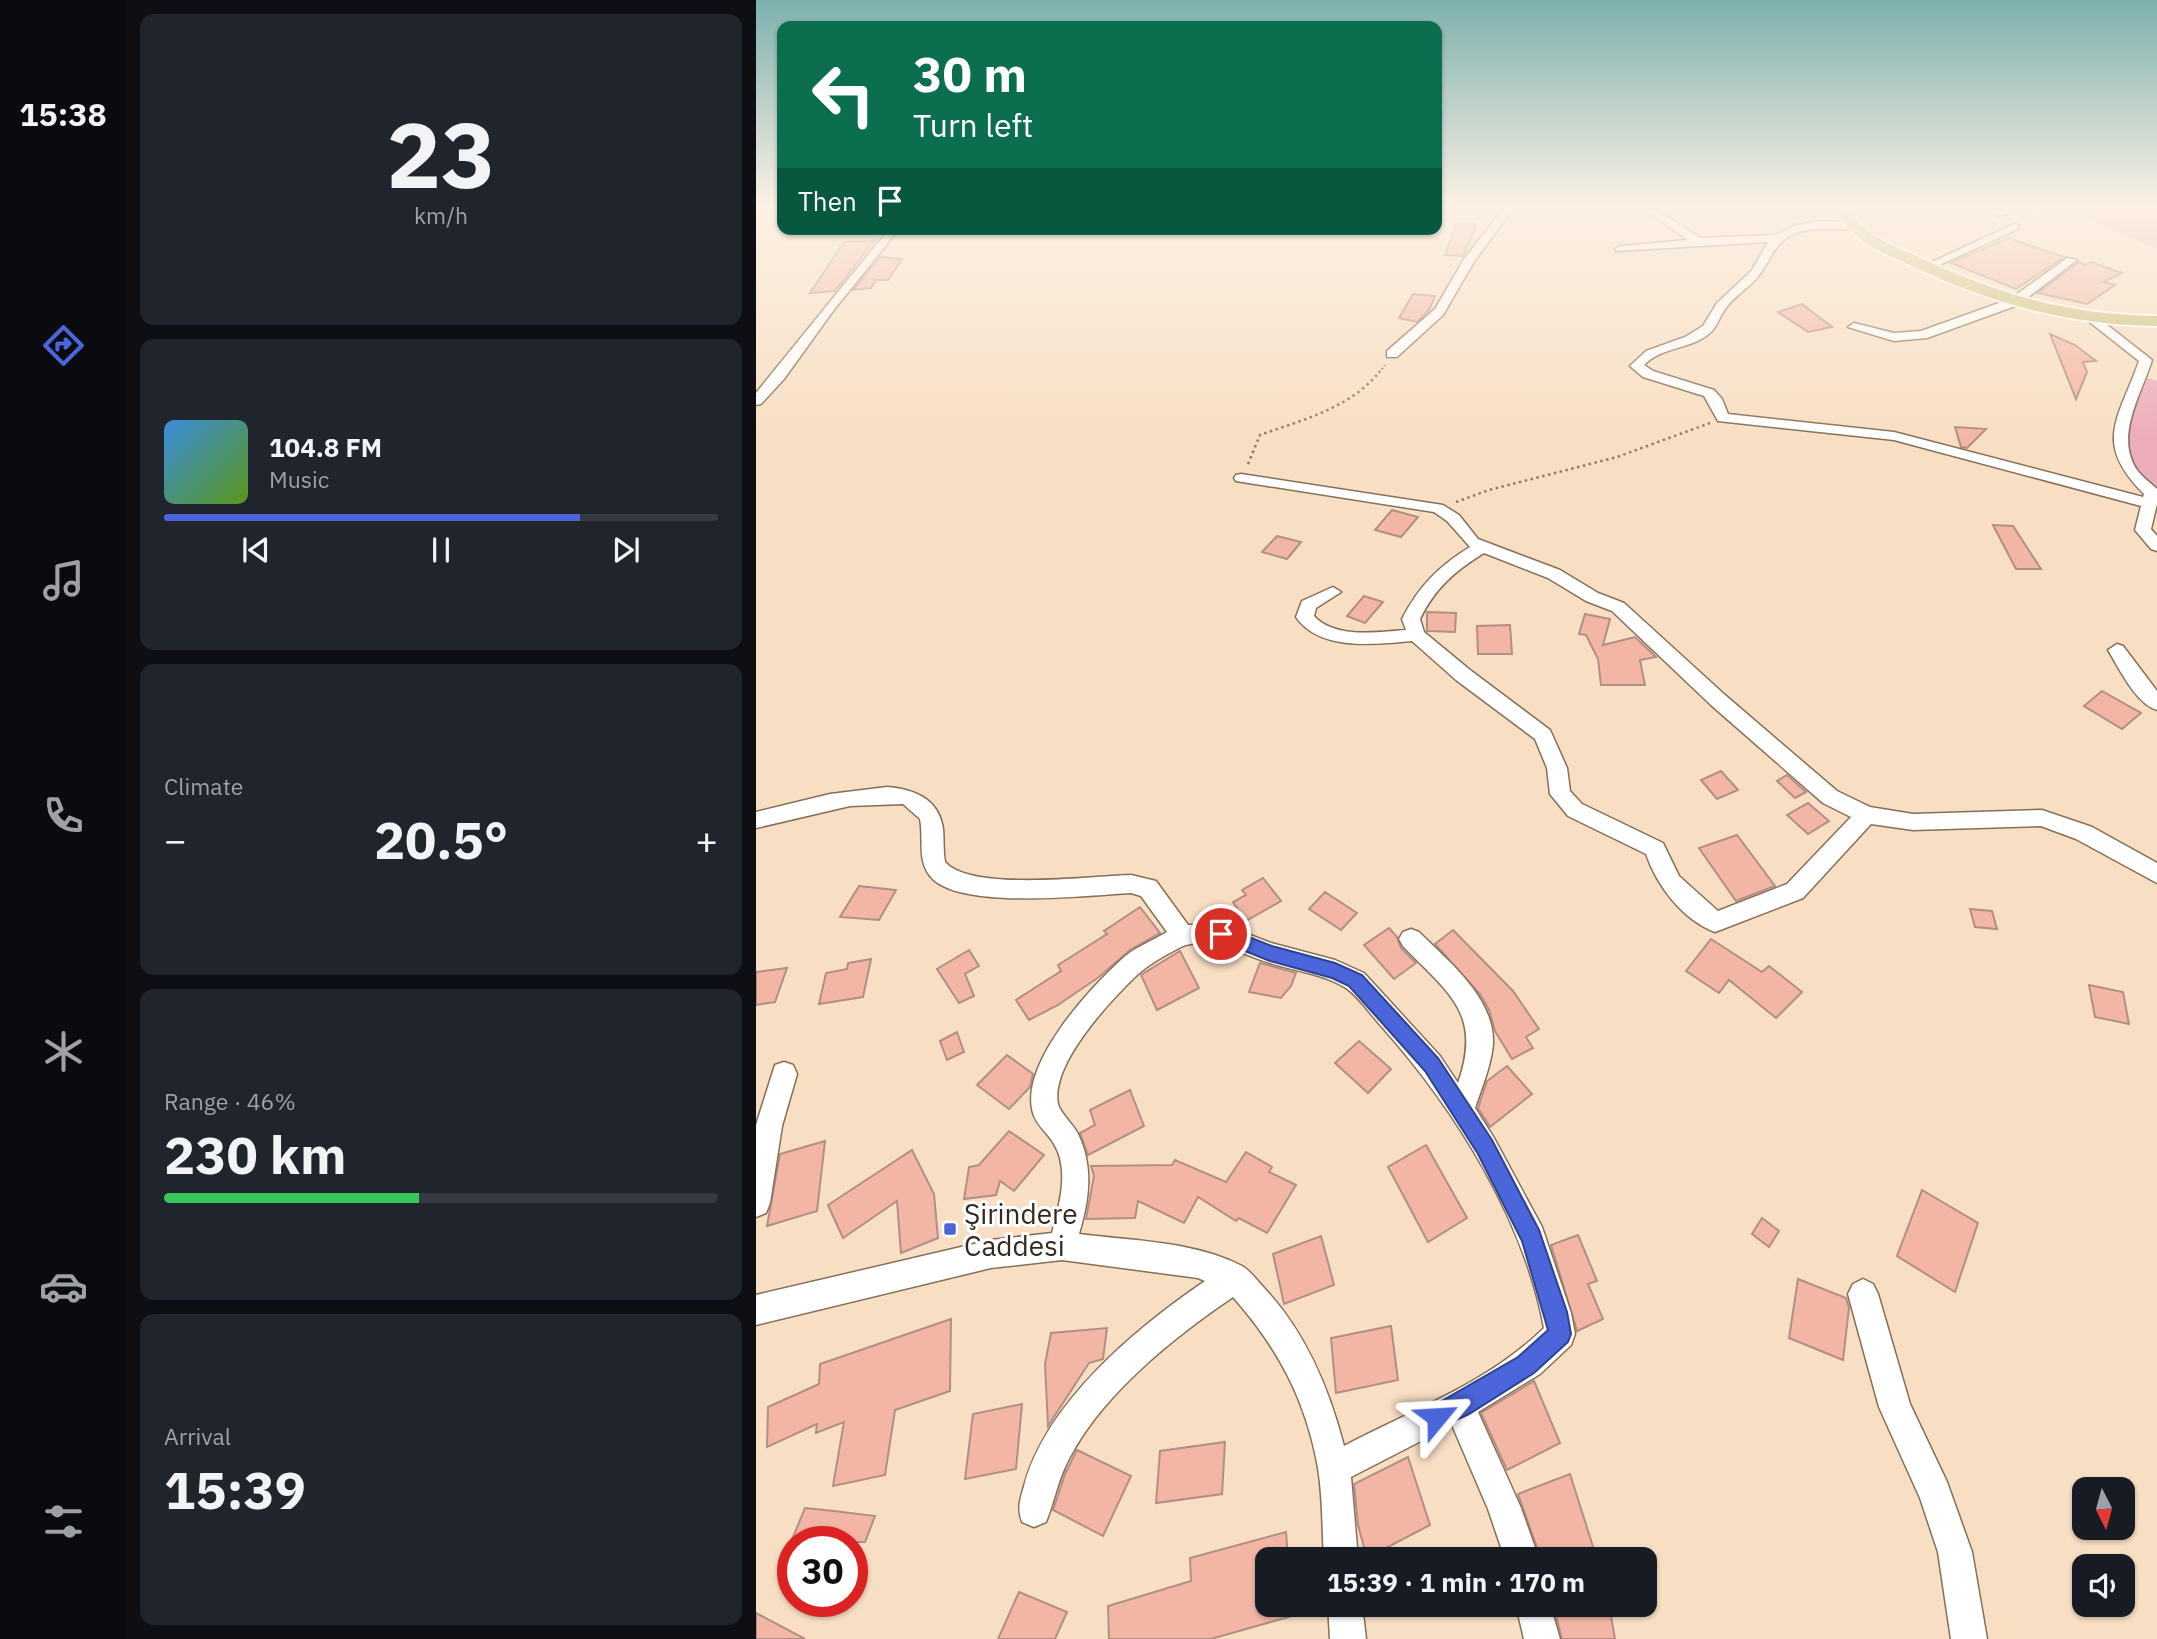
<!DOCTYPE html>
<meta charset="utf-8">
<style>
:root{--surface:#171b24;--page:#20242c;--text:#f1f3f6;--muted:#9ea1a6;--line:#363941;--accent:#4a66da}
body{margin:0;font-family:"IBM Plex Sans",sans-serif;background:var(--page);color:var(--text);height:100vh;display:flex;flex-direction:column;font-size:26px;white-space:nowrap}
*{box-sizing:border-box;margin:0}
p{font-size:23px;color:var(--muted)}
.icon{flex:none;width:38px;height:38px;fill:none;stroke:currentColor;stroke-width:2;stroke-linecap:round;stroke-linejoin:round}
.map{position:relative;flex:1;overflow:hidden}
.side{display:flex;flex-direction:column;gap:14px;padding:14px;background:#0d0f14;width:630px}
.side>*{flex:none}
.hud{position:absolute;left:21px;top:21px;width:665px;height:214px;border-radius:14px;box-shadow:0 2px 5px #0004;background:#0b6e4f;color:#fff;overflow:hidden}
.needle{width:46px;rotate:174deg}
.fabs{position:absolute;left:1316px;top:1477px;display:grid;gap:14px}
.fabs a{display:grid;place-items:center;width:63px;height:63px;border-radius:14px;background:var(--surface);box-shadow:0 2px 5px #0004;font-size:35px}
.speed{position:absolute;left:21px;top:1526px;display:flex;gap:14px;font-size:35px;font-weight:700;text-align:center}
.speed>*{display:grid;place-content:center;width:91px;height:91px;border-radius:50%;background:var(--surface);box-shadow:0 2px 5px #0004;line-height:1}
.speed .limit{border:10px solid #d22;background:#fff;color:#111}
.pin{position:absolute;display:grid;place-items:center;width:60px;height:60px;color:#fff;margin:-30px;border:4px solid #fff;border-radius:50%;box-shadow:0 2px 7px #0007}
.me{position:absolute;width:77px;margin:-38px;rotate:63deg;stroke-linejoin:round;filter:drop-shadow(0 0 5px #0008)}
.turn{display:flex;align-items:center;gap:24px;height:147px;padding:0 21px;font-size:32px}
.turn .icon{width:91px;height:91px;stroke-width:2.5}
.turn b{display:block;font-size:49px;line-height:60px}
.then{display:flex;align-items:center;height:66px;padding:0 21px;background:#0003;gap:14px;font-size:26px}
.big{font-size:52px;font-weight:700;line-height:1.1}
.side .tile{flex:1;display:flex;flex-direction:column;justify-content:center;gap:10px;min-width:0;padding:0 24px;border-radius:14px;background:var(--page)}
.side .dial{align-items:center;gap:0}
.dial b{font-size:91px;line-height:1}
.song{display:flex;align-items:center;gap:21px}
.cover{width:84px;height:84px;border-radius:10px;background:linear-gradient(135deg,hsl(210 70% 55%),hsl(90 70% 35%))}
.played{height:7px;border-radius:4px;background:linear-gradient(90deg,var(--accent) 75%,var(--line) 75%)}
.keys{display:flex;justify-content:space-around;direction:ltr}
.heat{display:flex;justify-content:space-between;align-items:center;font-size:38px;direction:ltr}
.charge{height:10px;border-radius:5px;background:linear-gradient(90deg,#34c759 46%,var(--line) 0)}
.trip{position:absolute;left:499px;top:1547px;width:402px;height:70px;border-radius:14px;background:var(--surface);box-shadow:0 2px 5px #0004;font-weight:700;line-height:70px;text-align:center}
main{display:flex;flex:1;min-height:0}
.dock{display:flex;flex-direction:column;width:126px;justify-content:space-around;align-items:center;background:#090b0e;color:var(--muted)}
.dock .icon{width:49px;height:49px}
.dock .on{color:var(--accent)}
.dock b{font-size:32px;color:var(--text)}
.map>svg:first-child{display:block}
.green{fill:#edacba}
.building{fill:#f3b6a4;stroke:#b28f85;stroke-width:2}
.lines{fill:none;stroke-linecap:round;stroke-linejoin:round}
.minor-casing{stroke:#866f57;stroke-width:3}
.major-casing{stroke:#fff;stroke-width:4}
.path-far1{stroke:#8e7d6c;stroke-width:2;stroke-dasharray:2 2.5;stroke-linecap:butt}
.path{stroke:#8e7d6c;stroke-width:2.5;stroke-dasharray:2.5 3.5;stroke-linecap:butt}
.minor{fill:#fff;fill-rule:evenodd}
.major{fill:#cbc17b;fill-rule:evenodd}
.route{fill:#4a66da;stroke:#30428e;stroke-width:2}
.poi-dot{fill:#4a66da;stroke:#fff;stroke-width:2.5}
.labels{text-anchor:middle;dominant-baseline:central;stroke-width:6;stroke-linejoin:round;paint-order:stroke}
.near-poi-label{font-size:28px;fill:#33291f;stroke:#fff;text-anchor:start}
</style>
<main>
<nav class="dock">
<b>15:38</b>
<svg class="icon on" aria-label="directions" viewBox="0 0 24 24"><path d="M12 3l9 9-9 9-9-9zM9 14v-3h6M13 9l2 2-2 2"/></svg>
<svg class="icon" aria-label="music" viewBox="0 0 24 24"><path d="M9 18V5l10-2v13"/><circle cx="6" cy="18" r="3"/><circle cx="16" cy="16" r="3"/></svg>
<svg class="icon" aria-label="phone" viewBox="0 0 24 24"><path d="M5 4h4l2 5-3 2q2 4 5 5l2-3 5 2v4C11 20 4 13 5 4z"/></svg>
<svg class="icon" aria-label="climate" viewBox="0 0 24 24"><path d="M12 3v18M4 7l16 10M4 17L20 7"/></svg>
<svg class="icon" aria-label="car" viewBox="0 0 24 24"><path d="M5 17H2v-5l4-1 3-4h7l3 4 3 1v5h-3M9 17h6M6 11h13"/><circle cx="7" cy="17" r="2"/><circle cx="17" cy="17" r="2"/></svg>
<svg class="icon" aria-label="filters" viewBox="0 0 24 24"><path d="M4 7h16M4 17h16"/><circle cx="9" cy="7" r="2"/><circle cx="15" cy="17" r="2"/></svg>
</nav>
<section class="side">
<div class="tile dial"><b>23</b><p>km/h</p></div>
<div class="tile">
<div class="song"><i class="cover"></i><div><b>104.8 FM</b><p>Music</p></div></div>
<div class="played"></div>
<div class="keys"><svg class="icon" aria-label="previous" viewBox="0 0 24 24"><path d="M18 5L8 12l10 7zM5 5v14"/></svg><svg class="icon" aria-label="pause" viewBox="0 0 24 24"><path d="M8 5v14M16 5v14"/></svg><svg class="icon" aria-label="next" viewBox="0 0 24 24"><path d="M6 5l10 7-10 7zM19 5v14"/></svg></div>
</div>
<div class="tile"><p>Climate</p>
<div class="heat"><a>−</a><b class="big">20.5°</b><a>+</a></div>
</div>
<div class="tile"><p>Range · 46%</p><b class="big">230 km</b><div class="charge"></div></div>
<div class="tile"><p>Arrival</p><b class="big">15:39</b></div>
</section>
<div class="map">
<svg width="1401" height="1639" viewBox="0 0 1401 1639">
<rect width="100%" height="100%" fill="#f8dfc4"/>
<g class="green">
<path d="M1317 208H1401V249L1346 226Z"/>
<path d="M1391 378 1401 381V488L1378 471 1370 421Z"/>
</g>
<g class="building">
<path d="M701 223 721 224 707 256 689 255Z"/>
<path d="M1252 238 1308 257 1260 289 1195 263Z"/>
<path d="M118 241 79 291 54 293 88 242Z"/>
<path d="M124 257 146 259 132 280H120L115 288 97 290Z"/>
<path d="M1323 262 1330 265 1335 262 1366 273 1348 282 1359 285 1331 304 1282 293Z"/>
<path d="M657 294 679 296 673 310 661 322 643 318Z"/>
<path d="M1046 304 1076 327 1052 332 1022 312Z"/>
<path d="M1294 334 1319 345 1340 361 1327 362 1331 372 1320 399Z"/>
<path d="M1199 427 1230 429 1211 448 1205 447Z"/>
<path d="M636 510 662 517 645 537 619 530Z"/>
<path d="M1237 525 1257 526 1285 569H1260Z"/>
<path d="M521 536 545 542 531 559 506 552Z"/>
<path d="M608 596 627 602 609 623 591 616Z"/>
<path d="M671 612 700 613 699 632 671 631Z"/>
<path d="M829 614 854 619 847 645 879 637 900 657 884 660 889 685H845L842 659 830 635 823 634Z"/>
<path d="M754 625 756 654H722L721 626Z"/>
<path d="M1346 691 1385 713 1366 729 1328 706Z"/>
<path d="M965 771 982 790 961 799 945 780Z"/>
<path d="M1031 775 1050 792 1039 798 1021 781Z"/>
<path d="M1052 803 1073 821 1052 834 1031 815Z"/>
<path d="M981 835 1019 886 980 901 943 848Z"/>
<path d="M507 878 525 901 490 921 477 902 490 895 486 890Z"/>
<path d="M103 886 140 890 123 920 84 917Z"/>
<path d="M569 892 601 913 585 930 553 909Z"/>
<path d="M384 907 404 933 374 950 343 977 302 1005 273 1020 260 1000 305 971 302 965 351 934 348 931Z"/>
<path d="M1214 909 1236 911 1241 929 1219 927Z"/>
<path d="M633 928 641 937 645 948 660 963 638 979 608 945Z"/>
<path d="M697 930 757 991 783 1029 770 1037 777 1048 756 1059 739 1031 733 1010 724 994 679 944Z"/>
<path d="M955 939 1006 972 1013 966 1046 992 1020 1018 973 980 963 993 930 971Z"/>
<path d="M213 950 223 966 209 974 218 996 203 1003 181 969Z"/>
<path d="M424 951 443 988 401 1010 385 975Z"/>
<path d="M115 959 107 997 63 1004 70 973 91 969 92 963Z"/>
<path d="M504 963 540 973 535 986 525 998 493 992Z"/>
<path d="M31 968 19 1002 0 1005V972Z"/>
<path d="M1333 985 1367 992 1373 1024 1339 1017Z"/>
<path d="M201 1032 208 1052 191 1060 184 1041Z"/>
<path d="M603 1041 635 1069 612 1093 579 1063Z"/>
<path d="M251 1055 277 1074 274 1087 253 1109 221 1085Z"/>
<path d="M751 1066 776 1094 734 1127 722 1108 731 1081Z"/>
<path d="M374 1090 388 1126 332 1155 324 1133 339 1125 334 1110Z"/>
<path d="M253 1131 288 1155 258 1191 244 1181 240 1195 208 1199 213 1167 223 1165Z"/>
<path d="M69 1141 61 1211 11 1226 24 1154Z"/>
<path d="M670 1145 711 1218 672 1242 632 1167Z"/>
<path d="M156 1150 178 1194 182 1238 145 1253 141 1201 87 1238 72 1205Z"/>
<path d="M490 1152 516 1167 513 1172 540 1185 511 1233 483 1218 480 1221 442 1197 428 1223 382 1201 379 1218 330 1219 338 1176 335 1166 416 1165 419 1160 470 1182Z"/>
<path d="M1166 1190 1222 1223 1199 1292 1141 1256Z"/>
<path d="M1006 1218 1023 1231 1013 1247 996 1234Z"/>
<path d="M822 1235 841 1281 832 1284 847 1319 821 1331 795 1245Z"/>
<path d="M565 1236 578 1285 528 1304 517 1254Z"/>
<path d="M1042 1279 1090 1298 1093 1308 1087 1360 1033 1338Z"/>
<path d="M195 1319 194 1391 139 1410 129 1475 77 1486 88 1422 60 1433 61 1424 11 1447 12 1407 63 1384 64 1364Z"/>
<path d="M635 1326 642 1380 580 1393 575 1338Z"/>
<path d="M351 1328 347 1359 333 1363 292 1426 289 1364 295 1333Z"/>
<path d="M778 1381 804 1443 751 1470 725 1413Z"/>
<path d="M266 1404 260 1469 209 1479 217 1414Z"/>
<path d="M469 1442 466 1494 400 1503 404 1451Z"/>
<path d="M321 1450 375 1476 347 1536 297 1510 309 1474Z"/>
<path d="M652 1457 674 1525 611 1558 602 1525 598 1484Z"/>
<path d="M814 1474 838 1550 816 1559H785L762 1494Z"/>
<path d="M49 1508 78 1511 119 1516 109 1542H35Z"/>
<path d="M530 1532 532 1559H511V1605H556L557 1610 455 1639H353L352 1606 435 1581 434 1558Z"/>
<path d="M263 1592 311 1612 299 1639H242Z"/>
<path d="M797 1605H853L859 1639H806Z"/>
<path d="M0 1613 49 1639H0Z"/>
</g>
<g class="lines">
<defs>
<g id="minor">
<path d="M748 208H758L719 260 687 315 641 357H631V351L679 309 708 259Z"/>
<path d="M886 208H897L945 238 1020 235 1040 225 1065 221 1086 222 1101 227C1093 233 1056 223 1034 236 1018 245 1015 259 1004 274 995 287 979 295 970 308 964 315 962 325 956 331 937 350 906 346 888 365L897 371 958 390 966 399 972 414 1138 432 1387 497 1388 494C1336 442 1363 419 1383 361L1331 320 1341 317 1396 360C1386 393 1358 436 1381 470 1386 477 1395 483 1401 489V504L1395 529 1401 536V551L1395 549 1379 530 1385 506 1138 440 962 421 948 396 887 377 874 366 890 351 929 337 947 326 961 303 996 270 1012 242 860 251 859 249 864 246 932 240Z"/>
<path d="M1229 208H1242L1250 214 1241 216Z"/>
<path d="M1258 224 1262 225V229L1175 269 1165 267Z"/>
<path d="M133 229H143L77 311 28 379 5 404 0 405V393Z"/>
<path d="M1311 258 1321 260 1262 305 1171 338 1138 341 1092 327 1098 323 1138 333 1165 331 1254 299Z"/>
<path d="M485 474 687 505 703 515 722 539 804 570 842 593 868 603 969 695 1081 791 1114 807 1157 814 1286 810 1336 827 1401 863V883L1320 839 1285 826 1157 830 1115 824 1047 898 959 932C927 920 901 886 890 854L812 816 794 794 791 768 779 739 700 680 656 641C620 644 564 652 540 617L546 601 577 587 585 592 560 608 558 616C579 639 622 632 650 630L646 619C663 586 683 566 714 547L691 521 678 512 480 481 478 478 480 475ZM728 553 792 578 830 601 856 611 955 705 1067 803 1095 817 1031 884 962 911 923 876 907 843 826 804 814 791 811 768 794 730 714 670 668 632 664 619C679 588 699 571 728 553Z"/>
<path d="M1361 644 1367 646 1401 691V710C1380 704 1363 668 1352 650Z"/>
<path d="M131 787C158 789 183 799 187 829 188 840 187 851 189 862 215 892 335 876 375 875L400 881 432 925 465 924 515 943 579 960 608 973 684 1056 702 1083C727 1013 692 993 647 946L643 939 647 932 655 929 663 932C692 961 739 998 737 1044 735 1066 726 1087 719 1108L738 1138 786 1227 815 1313 819 1334 815 1345 784 1374 722 1412 765 1508 783 1559H749L732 1509 696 1425 595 1477 602 1559H568C566 1529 567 1498 562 1468 550 1400 522 1348 477 1297 418 1337 347 1394 314 1457 302 1478 299 1500 290 1522L278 1527 266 1522C261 1508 264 1500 268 1486 290 1403 380 1328 449 1281L442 1278 306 1260 235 1268 0 1325V1295L235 1240 296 1233C303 1206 314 1170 298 1144 292 1133 280 1125 277 1113 263 1065 332 990 365 960 377 948 396 941 411 932L385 896 375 893C334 895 201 911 174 876 161 859 168 839 164 819L147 804 94 806 0 828V812L74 794ZM464 944C481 950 497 958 514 963 538 971 568 974 590 988 603 997 615 1015 626 1027 699 1109 768 1219 788 1328 732 1383 656 1410 588 1446 573 1388 550 1333 509 1289 502 1282 495 1271 486 1266 437 1241 377 1241 323 1234 333 1200 338 1167 322 1134 318 1125 304 1113 302 1104 294 1064 355 1000 381 975 393 964 413 953 427 946 437 942 453 944 464 944Z"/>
<path d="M28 1062 37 1065 41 1074 26 1126 14 1203 10 1213 0 1217V1125L19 1065Z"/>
<path d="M1107 1279 1117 1284 1122 1294 1154 1404 1191 1482 1216 1552 1231 1639H1195L1182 1552 1164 1498 1123 1407 1092 1294 1097 1284Z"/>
<path d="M572 1605H606L610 1639H574Z"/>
<path d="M760 1605H794L804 1639H768Z"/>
</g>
<path id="major" d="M1078 208H1092C1110 237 1135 245 1165 258 1244 295 1313 315 1401 316V326C1314 325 1236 304 1158 267 1121 249 1101 246 1078 208Z"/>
</defs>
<use href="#minor" class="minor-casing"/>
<use href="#major" class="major-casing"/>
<path class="path-far1" d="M623 373 629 365"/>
<g class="path">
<path d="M492 464 504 435C546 420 595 408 624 371"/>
<path d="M700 502 733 490 861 457 954 423"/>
</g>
<use href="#minor" class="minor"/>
<use href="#major" class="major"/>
</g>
<linearGradient id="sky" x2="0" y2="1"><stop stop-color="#7db0ad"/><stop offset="0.47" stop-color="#fcf1e4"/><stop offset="1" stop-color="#fcf1e4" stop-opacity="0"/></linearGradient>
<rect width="1401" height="438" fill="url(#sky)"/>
<path class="route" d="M465 926 516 946 579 963 606 975 682 1058 736 1140 783 1230 811 1312 815 1334 812 1342 778 1373 713 1414 681 1429 672 1425 669 1417 672 1409 762 1357 792 1330 766 1241 722 1154 669 1071 593 986 576 978 514 961 459 939 456 934 459 929Z"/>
<rect class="poi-dot" x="187" y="1222" width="14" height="14" rx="3.5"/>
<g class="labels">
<g class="near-poi-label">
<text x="208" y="1213">Şirindere<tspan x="208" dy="32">Caddesi</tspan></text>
</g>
</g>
</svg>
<div class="fabs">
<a><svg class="needle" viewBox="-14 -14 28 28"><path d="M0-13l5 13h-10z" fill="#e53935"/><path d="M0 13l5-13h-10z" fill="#9ea1a6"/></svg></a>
<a><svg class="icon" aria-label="sound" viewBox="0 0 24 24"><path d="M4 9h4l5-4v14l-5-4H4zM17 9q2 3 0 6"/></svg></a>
</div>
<div class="speed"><div class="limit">30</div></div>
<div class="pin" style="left:465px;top:934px;background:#d93025"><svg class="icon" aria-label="arrive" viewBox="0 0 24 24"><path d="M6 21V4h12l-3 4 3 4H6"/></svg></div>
<svg class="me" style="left:681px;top:1417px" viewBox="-20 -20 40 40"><path d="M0-17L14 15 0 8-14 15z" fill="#4a66da" stroke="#fff" stroke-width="4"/></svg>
<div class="trip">15:39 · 1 min · 170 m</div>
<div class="hud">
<div class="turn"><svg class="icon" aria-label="left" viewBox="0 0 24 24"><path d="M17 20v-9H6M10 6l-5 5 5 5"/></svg><div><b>30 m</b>Turn left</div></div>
<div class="then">Then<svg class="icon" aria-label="arrive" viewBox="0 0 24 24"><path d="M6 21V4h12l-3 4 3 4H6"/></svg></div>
</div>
</div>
</main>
